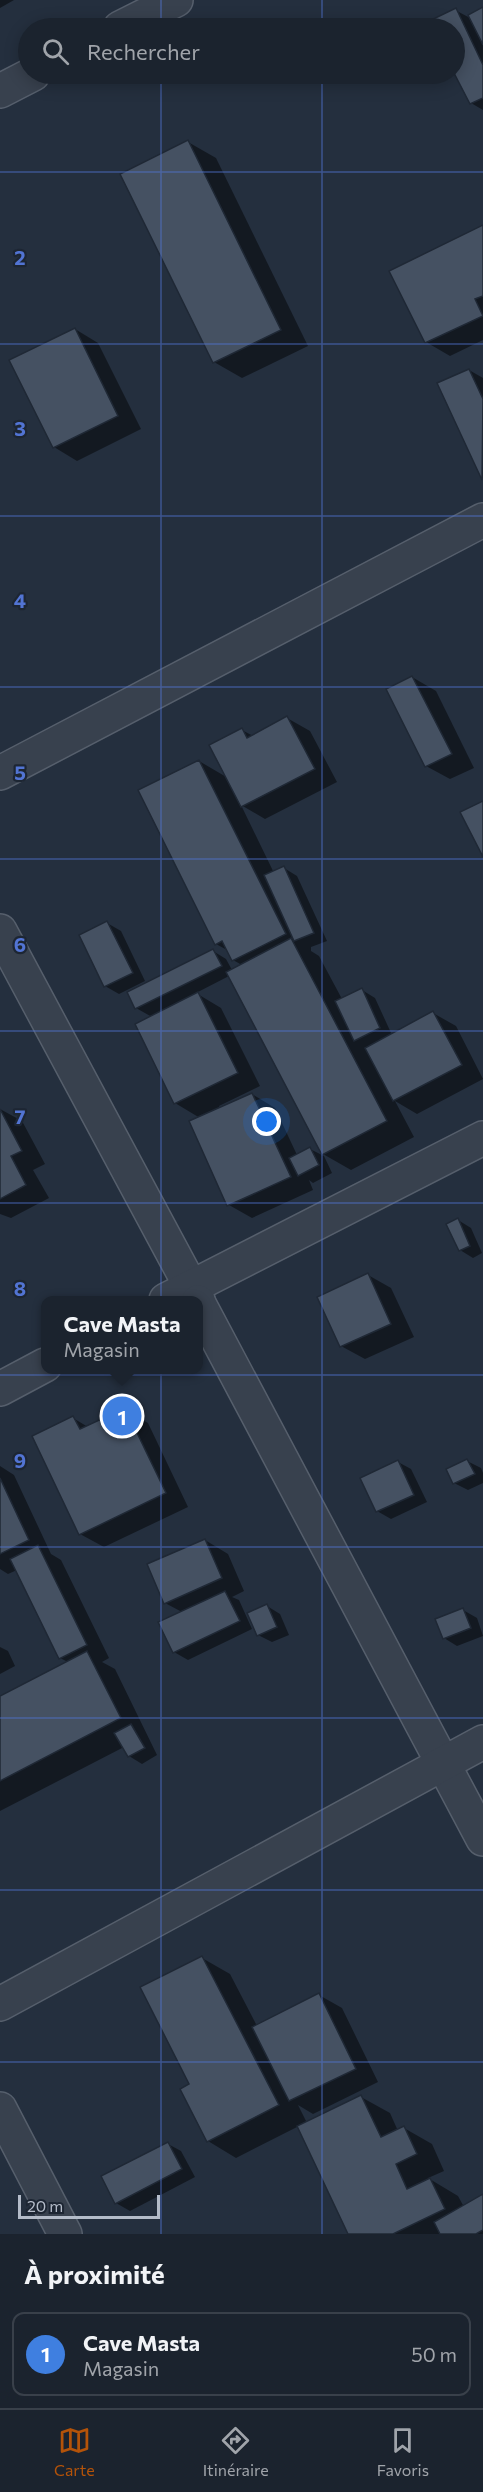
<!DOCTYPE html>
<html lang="fr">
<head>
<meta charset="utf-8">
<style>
  body { margin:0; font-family:Commissioner,sans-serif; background:#282f3a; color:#f1f3f6 }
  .scale { position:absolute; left:18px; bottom:15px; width:142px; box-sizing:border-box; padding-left:6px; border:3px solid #b4bcc9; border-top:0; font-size:16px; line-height:21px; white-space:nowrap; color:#b4bcc9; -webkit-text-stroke:4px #1d2633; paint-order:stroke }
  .you { position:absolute; left:267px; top:1122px; width:21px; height:21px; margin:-15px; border:4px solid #fff; border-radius:50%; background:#1a73e8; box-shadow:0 0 0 9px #1a73e833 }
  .badge { display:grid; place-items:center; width:39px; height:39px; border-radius:50%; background:#b45309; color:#fff; font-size:20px; font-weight:700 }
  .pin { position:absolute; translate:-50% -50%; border:3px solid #fff; box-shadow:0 2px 6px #0006 }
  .popup { position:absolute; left:41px; top:1296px; width:162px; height:78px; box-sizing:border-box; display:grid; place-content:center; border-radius:12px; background:#1b232e; filter:drop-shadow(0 2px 4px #0005); font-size:20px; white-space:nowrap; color:#a0a4aa }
  .popup b { font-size:22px; color:#f1f3f6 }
  .popup::after { content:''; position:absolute; left:50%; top:100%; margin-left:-12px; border:12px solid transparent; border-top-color:#1b232e }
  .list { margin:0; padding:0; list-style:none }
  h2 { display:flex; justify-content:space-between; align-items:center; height:78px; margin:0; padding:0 24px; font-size:26px }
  h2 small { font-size:20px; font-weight:400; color:#a0a4aa }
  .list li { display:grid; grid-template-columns:39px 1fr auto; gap:18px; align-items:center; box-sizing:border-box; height:84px; margin:0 12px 12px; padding:0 12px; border:2px solid #39404a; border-radius:12px }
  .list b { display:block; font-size:22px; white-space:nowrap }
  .list p { margin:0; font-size:20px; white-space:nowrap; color:#a0a4aa }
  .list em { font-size:20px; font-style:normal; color:#a0a4aa }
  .icon { flex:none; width:33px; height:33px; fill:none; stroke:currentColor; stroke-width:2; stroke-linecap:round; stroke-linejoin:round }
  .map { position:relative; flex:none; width:483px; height:2234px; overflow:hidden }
  .search { position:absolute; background:#1b232e; box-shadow:0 3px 15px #0003; left:18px; right:18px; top:18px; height:66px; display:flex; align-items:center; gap:15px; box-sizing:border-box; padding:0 21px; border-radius:33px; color:#a0a4aa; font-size:22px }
  .sheet { height:174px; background:#1b232e }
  nav { display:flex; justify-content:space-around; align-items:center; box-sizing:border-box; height:84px; border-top:2px solid #39404a; background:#1b232e; font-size:16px; color:#a0a4aa }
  nav a { display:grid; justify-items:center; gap:3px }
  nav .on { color:#b45309 }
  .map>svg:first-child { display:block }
  .shadow { fill:#0007 }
  .building { fill:#455162; stroke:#1f2835; stroke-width:1.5 }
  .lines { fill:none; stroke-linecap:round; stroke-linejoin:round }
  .minor-casing { stroke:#565f6c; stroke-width:36 }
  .minor { stroke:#38414e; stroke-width:33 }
  .grid { fill:none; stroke:#5274d3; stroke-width:1.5; stroke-opacity:0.55 }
  .grid-label { font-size:20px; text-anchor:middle; font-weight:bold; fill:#5274d3; stroke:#1d2633; stroke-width:4.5; stroke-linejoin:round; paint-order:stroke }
</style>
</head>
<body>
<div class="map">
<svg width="483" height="2234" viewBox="0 0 483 2234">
  <rect width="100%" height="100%" fill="#242f3e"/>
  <g class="shadow">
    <polygon points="0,0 14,0 0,8"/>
    <polygon points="483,8 483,110 471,103 454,28 434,28 431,22 455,10 472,19"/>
    <polygon points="188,142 216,158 308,346 242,378 214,362"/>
    <polygon points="483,227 483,340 450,356 426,342"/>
    <polygon points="75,329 98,343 141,429 77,461 54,447"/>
    <polygon points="469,370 483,378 483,479 439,384"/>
    <polygon points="412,677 436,691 474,768 450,779 426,766"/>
    <polygon points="287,718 310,731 337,782 265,819 241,805 274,873 284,868 297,876 327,941 311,947 311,951 319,956 342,999 362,990 375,998 392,1035 433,1013 456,1026 483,1079 417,1114 395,1101 414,1137 351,1170 323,1154 229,976 196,993 221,1008 260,1086 219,1106 220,1109 252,1094 275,1108 297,1155 310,1149 324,1156 332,1173 313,1183 309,1180 313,1190 252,1218 229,1205 200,1118 175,1103 152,1017 136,1008 213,951 226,959 232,970 242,965 233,960 227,950 216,944 199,761 228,778 242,730 253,736"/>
    <polygon points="107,923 121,931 145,981 119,994 105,986"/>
    <polygon points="0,1109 22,1121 45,1164 33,1170 49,1198 11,1218 0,1214"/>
    <polygon points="458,1220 471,1228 482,1253 473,1258 460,1250"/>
    <polygon points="368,1275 391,1288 414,1337 365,1359 341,1346"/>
    <polygon points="125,1410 148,1423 188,1507 104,1547 80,1534 73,1418 88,1427"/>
    <polygon points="467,1461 481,1468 483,1473 483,1483 468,1490 454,1483"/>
    <polygon points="398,1462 411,1469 427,1502 391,1519 377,1511"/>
    <polygon points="0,1466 14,1475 51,1554 61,1560 109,1658 102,1662 115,1669 157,1755 142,1764 129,1756 124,1747 0,1811 0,1698 68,1662 60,1658 17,1570 8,1574 0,1569"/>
    <polygon points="205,1540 228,1554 244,1591 232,1597 239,1600 252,1629 188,1660 174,1652 182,1612 165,1603"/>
    <polygon points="267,1606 280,1614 289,1635 272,1642 258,1635"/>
    <polygon points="463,1610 477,1618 483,1636 457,1646 444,1638"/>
    <polygon points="0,1647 8,1651 15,1666 0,1674"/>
    <polygon points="202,1958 230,1974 257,2026 319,1995 342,2008 378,2082 313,2114 298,2105 307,2123 361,2097 390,2113 398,2131 404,2128 432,2144 444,2171 428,2178 458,2196 464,2207 483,2196 483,2234 350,2234 299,2126 236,2158 208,2141 191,2085"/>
    <polygon points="168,2144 181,2151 195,2177 130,2211 116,2203"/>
  </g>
  <g class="building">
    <polygon points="483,7 483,45 468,15"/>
    <polygon points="456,8 483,65 483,98 470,104 454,73 454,28 433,28 429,21"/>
    <polygon points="188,140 281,330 213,363 120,174"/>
    <polygon points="483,225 483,296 475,299 483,316 425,343 389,271"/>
    <polygon points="75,328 118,416 53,448 9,360"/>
    <polygon points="469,369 483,399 482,480 437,383"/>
    <polygon points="412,676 452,754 425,767 386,689"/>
    <polygon points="287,716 315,769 241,807 209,745 242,728 247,738"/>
    <polygon points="199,760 286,934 232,961 222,941 215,945 138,790"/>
    <polygon points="483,801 483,857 460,812"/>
    <polygon points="284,866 314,933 294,941 264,875"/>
    <polygon points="107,921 133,973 104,987 79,935"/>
    <polygon points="291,938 387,1121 322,1155 226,972"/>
    <polygon points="213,949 222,966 135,1009 127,992"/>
    <polygon points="362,988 380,1028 354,1041 335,1001"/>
    <polygon points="198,992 238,1073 174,1104 135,1024"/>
    <polygon points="433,1011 462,1065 393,1101 365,1048"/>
    <polygon points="252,1093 291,1177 227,1206 189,1121"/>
    <polygon points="0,1109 22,1151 11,1156 26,1185 0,1199"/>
    <polygon points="310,1147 319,1165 298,1176 289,1158"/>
    <polygon points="458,1218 470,1246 459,1251 446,1224"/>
    <polygon points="368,1273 391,1324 340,1347 317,1297"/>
    <polygon points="125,1408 166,1493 79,1535 32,1436 73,1416 80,1429"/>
    <polygon points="467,1459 475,1474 453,1484 446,1469"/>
    <polygon points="398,1460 414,1495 376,1512 360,1478"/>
    <polygon points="0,1478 29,1540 0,1554"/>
    <polygon points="205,1539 222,1578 164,1604 147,1564"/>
    <polygon points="38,1545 87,1645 59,1659 10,1559"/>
    <polygon points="225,1591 240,1621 173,1653 158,1622"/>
    <polygon points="267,1604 277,1627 257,1636 247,1613"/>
    <polygon points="463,1608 471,1628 443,1639 435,1619"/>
    <polygon points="87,1651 121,1718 0,1781 0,1696"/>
    <polygon points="131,1724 145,1748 128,1757 114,1733"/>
    <polygon points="202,1956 279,2105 207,2142 180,2089 189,2084 140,1987"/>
    <polygon points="319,1993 356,2069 289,2101 252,2027"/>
    <polygon points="361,2095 381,2137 404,2126 417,2154 396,2164 407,2189 430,2178 445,2209 393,2234 348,2234 297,2126"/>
    <polygon points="168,2142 182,2169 115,2204 101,2176"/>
    <polygon points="483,2194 483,2230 476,2234 440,2234 434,2222"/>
  </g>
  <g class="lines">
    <g class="minor-casing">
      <g id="minor">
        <polyline points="120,28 176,0"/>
        <polyline points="0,91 33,74"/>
        <polyline points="0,773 483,520"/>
        <polyline points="0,931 198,1300"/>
        <polyline points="166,1300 483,1138"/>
        <polyline points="198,1302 483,1839"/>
        <polyline points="0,1389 45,1365"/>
        <polyline points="0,2004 483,1742"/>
        <polyline points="0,2109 65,2234"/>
      </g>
    </g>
    <use href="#minor" class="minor"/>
  </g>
  <path class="grid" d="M 161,0 L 161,28M 322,0 L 322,28M 161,74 L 161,2234M 322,74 L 322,2234M 0,172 L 483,172M 0,344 L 483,344M 0,516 L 483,516M 0,687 L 483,687M 0,859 L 483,859M 0,1031 L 483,1031M 0,1203 L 483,1203M 0,1375 L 483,1375M 0,1547 L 483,1547M 0,1718 L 483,1718M 0,1890 L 483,1890M 0,2062 L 483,2062"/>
  <g class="grid-label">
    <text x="20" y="265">2</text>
    <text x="20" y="436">3</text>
    <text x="20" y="608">4</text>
    <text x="20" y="780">5</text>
    <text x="20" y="952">6</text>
    <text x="20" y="1124">7</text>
    <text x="20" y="1296">8</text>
    <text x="20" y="1468">9</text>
  </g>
</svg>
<div class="scale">20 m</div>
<div class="you"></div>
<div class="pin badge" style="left:122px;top:1416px;background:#3f7fe0">1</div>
<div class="popup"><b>Cave Masta</b>Magasin</div>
<div class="search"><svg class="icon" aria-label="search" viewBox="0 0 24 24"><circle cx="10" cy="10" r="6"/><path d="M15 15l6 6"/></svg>Rechercher</div>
</div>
<section class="sheet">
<h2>À proximité<small></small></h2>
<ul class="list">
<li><span class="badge" style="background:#3f7fe0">1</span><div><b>Cave Masta</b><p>Magasin</p></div><em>50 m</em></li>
</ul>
</section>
<nav>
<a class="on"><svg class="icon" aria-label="map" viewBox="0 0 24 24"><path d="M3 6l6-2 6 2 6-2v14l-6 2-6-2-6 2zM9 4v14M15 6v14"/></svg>Carte</a>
<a><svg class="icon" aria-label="directions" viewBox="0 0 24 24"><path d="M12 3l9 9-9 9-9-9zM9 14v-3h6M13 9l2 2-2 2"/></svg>Itinéraire</a>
<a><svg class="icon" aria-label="saved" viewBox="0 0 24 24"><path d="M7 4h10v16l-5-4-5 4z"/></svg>Favoris</a>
</nav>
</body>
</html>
